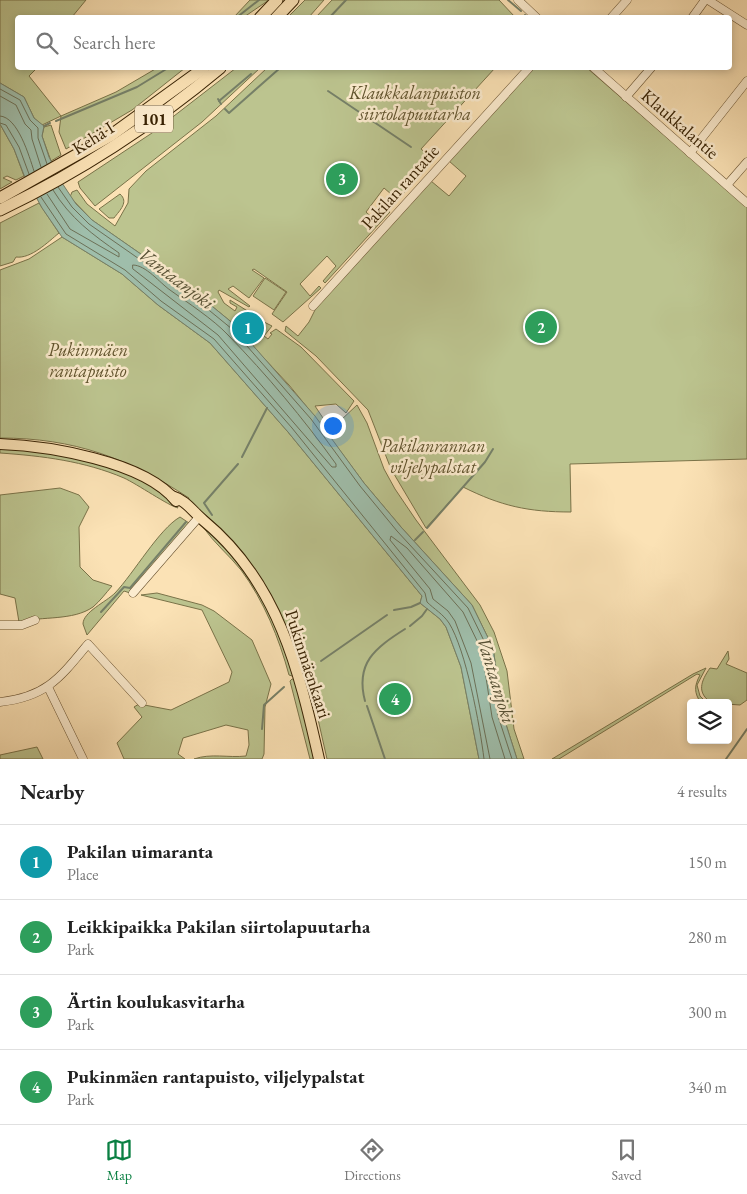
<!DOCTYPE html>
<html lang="en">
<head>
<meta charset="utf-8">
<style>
  body { margin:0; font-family:"EB Garamond",serif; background:#f2f2f2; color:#222 }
  .controls { position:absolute; right:15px; bottom:15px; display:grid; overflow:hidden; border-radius:5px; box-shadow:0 2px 8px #0003 }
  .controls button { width:45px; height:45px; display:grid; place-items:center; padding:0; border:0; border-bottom:1px solid #e0e0e0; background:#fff; color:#222; font:25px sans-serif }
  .you { position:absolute; left:332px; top:425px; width:18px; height:18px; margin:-12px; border:4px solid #fff; border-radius:50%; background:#1a73e8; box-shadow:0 0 0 8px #1a73e833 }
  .badge { display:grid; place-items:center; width:32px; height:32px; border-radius:50%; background:#0b8043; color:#fff; font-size:16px; font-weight:700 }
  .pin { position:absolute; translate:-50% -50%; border:2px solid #fff; box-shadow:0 1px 5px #0006 }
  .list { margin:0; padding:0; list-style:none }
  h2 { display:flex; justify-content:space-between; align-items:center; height:65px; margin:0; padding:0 20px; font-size:21px }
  h2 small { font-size:16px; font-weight:400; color:#767676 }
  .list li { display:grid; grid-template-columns:32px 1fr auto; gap:15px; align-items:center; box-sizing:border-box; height:75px; padding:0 20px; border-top:1px solid #e0e0e0 }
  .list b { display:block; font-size:19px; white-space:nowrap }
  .list p { margin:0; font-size:16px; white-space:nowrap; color:#767676 }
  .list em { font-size:16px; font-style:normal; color:#767676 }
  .icon { flex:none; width:28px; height:28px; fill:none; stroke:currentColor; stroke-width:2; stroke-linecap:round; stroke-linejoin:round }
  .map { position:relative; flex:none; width:747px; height:759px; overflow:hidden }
  .search { position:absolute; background:#fff; box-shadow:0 2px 8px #0003; left:15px; right:15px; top:15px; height:55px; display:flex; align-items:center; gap:12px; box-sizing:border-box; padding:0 18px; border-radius:5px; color:#767676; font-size:19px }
  .sheet { height:365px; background:#fff }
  nav { display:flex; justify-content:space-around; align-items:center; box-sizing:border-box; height:70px; border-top:1px solid #e0e0e0; background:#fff; font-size:14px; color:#767676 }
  nav a { display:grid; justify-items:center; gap:2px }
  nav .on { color:#0b8043 }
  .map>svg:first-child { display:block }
  .green { fill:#bcc48f; stroke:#7a7349 }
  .water { fill:#9fbeab; stroke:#768068 }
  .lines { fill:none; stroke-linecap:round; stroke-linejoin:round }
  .shore { stroke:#6c7057; stroke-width:1 }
  .stream { stroke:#768068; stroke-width:2 }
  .minor-casing { stroke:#695230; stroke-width:9 }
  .major-casing { stroke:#382203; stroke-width:12 }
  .highway-casing { stroke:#382203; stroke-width:13 }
  .minor { stroke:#fceccf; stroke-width:8 }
  .major { stroke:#fbe2b5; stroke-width:10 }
  .highway { stroke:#fbe2b5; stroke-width:11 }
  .labels { text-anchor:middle; stroke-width:5; stroke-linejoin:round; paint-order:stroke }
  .shield { fill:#fceccf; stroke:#735f40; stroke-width:1 }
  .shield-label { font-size:16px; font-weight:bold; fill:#382203 }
  .park-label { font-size:18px; font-style:italic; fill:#60532d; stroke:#fceccf }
  .street-label { font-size:18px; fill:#382203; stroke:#fceccf }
  .water-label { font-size:19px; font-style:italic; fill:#575135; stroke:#fceccf }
</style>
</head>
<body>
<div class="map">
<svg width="747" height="759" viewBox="0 0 747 759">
  <rect width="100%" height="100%" fill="#fbe2b5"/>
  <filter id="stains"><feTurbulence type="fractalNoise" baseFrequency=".004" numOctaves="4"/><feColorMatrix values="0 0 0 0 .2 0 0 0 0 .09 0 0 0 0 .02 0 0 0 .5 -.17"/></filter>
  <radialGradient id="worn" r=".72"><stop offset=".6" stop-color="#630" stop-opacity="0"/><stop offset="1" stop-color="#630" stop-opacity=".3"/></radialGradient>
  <g class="green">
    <polygon points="0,0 86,0 72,17 18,18 18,68 37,68 29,76 61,116 116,92 157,68 185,68 132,110 66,149 59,132 61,116 42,125 34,118 24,97 0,83"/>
    <polygon points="250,0 269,0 244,17 234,17"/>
    <polygon points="305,0 324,0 309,17 288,17"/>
    <polygon points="332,0 499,0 515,17 316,17"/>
    <polygon points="236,68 260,68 202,122 95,206 80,188 78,182 152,133"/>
    <polygon points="267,68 495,68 421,149 427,154 420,162 426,167 398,200 384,188 366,212 377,222 388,210 390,212 325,283 323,281 336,266 327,256 300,284 310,296 319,286 321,288 283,322 272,314 287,292 254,269 252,270 264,278 249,298 233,286 228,289 250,306 249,307 219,290 218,292 224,303 235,311 237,307 230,303 230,300 257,317 257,319 246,313 235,325 191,289 92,220 70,197 72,192 77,190 87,204 115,226 128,203 129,189 146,171 216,116"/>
    <path d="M 534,68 L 587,68 L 747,207 L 747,459 L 570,464 L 571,512 C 528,512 501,506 463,487 L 426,528 L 391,469 L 368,410 L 316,356 L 285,331 L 286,326 L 298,336 L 309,322 L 316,308 L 431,181 L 449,196 L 466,176 L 449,161 Z"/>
    <polygon points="0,124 14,149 24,176 16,180 7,176 3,178 12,182 0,189"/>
    <polygon points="51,125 61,155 51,161 42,136 44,127"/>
    <path d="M 120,194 C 129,202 120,210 114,218 L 109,218 L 99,209 Z"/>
    <path d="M 39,203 L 59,233 C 48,242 31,259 16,257 L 13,262 L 0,266 L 0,223 Z"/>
    <path d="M 62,237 L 122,274 L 158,305 L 210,343 L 288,432 L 422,596 L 420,603 L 440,619 L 446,627 L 461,667 L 479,759 L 327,759 L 306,666 L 300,666 C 279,597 245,546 188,500 L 189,498 C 128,458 74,438 0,438 L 0,270 L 29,259 Z"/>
    <polygon points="265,278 286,292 274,310 253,296"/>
    <polygon points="260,320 272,326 264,336 268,339 272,334 270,333 276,329 301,347 354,401 346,413 336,404 315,406 323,418 320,423 289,385 247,340 259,328 256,324"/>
    <polygon points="357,405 367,423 384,469 395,489 416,520 480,605 494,632 507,671 514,729 524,759 517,759 503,715 493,648 472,605 401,527 364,483 321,425 326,418 341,420"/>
    <path d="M 0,447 C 56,452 118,460 164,495 C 169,499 175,502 178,508 C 169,506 137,484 124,478 C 84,461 43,456 0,453 Z"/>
    <path d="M 60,488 L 79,495 L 89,507 L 79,527 L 80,567 L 93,580 L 112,586 C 106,593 100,601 93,607 C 73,621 42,616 19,622 L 15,598 L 0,594 L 0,495 Z"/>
    <path d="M 180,517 L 189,523 L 130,593 L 124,591 L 87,635 L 83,624 C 83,612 106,602 115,593 C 134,573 159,529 180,517 Z"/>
    <path d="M 203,527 L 230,549 L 269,607 L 293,674 L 292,676 L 289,675 C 279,638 264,601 241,570 C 229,555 214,543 203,527 Z"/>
    <path d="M 157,593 L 202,605 L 214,611 L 252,640 L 271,684 L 265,707 L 264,754 L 262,759 L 194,759 C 211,753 228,758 246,756 L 249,745 L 248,730 L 226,725 L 183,738 L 178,754 L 185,759 L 124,759 L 117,743 L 142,717 L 134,707 L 139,704 L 171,710 L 229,682 L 232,672 L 202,610 L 141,595 Z"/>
    <path d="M 728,651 L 729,659 L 726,664 L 747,673 L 747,700 L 740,705 L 712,703 C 696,693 701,681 710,668 L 717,669 Z"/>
    <path d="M 706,668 L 697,685 L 700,696 L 707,703 L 701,703 C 694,693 694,686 700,675 L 697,674 L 559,759 L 552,759 L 693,674 Z"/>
    <polygon points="292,679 295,679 315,759 310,759 290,681"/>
    <polygon points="37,747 43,759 0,759 0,755"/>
  </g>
  <polygon class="water" points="0,83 24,97 34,118 44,126 42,136 49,157 62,183 76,204 92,220 191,289 235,325 315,416 364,483 401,527 472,605 493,648 503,715 517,759 479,759 461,667 446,627 440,619 420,603 422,596 288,432 210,343 158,305 122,274 62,237 42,208 24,175 14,149 0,124"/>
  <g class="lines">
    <g class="shore">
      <polyline points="0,89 20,100 30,120 38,128 38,138 47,164"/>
      <polyline points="0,96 16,105 25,124 31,130 32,139 41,167"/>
      <path d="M 0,116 C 18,117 29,156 34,171"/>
      <polyline points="0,123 6,125 19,147 29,174"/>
      <polyline points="58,187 72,207 89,224 188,293 232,329 311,419 360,486 397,531 468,608 488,649 498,716 512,759"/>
      <path d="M 47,194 L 70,229 L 119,257 L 119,253 C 93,235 70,218 53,190"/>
      <path d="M 41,197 L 66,234 L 125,270 L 161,301 L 214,339 L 292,428 L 425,593 L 427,602 C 434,609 443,614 449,623 C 466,650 480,726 484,759"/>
      <path d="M 133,265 C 146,265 160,283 170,290 C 188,303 213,319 228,335 C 267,375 303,418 336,464 L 336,467 L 332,467 L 218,335 L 133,269 Z"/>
      <polyline points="490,759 471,663 455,621 448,611 433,599 430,589 390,540 391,536 407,548 463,612 482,651 492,717 505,759"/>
    </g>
    <g class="stream">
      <polyline points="508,0 521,11"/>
      <polyline points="525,15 528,18"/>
      <polyline points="236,18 259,0"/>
      <polyline points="329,18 346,0"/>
      <polyline points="328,91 411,147"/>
      <polyline points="218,99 221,104"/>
      <polyline points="219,101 251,74"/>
      <polyline points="225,109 229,113 280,68"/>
      <polyline points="56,121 137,87 168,68"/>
      <polyline points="44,126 50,123"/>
      <polyline points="242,457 267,408"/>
      <polyline points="212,515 204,503 238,464"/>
      <polyline points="427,528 485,462 493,449"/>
      <polyline points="415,540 423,532"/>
      <polyline points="394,610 411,607 420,603"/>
      <polyline points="101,612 124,587 130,588 186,522"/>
      <polyline points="410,626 422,616 427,609"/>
      <polyline points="321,661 387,615"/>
      <polyline points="311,673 315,665"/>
      <path d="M 365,701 C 355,663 375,648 405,629"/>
      <polyline points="367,706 385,759"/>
      <polyline points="262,729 264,705 284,687"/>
      <polyline points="726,759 747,729"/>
    </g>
    <g class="minor-casing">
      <g id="minor">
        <polyline points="518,0 537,18"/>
        <polyline points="708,0 747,25"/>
        <polyline points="611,18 627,0"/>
        <polyline points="692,18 705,0"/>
        <polyline points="594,68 747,203"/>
        <polyline points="626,97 651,68"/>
        <polyline points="690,153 747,81"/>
        <polyline points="727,185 747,162"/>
        <polyline points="313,306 529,68"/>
        <polyline points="133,593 199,517"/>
        <polyline points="0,625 22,625 35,620"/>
        <polyline points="48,687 83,759"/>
        <path d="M 0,702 C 46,697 60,678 88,644 L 142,703"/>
      </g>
    </g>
    <g class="major-casing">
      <g id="major">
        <path d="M 0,444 C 48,446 144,461 176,501"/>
        <path d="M 172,496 C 186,500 193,512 204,521 C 278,582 299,670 319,759"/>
      </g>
    </g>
    <g class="highway-casing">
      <g id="highway">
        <polyline points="260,18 277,0"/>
        <polyline points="276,18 293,0"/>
        <polyline points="0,198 110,136 204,68"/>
        <path d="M 0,210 C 79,172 153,124 220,68"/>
      </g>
    </g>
    <use href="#minor" class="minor"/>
    <use href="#major" class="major"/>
    <use href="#highway" class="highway"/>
  </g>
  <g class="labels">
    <rect class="shield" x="135" y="105.5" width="38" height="27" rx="4"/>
    <g class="shield-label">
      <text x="154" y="125">101</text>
    </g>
    <g class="park-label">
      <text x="415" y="99">Klaukkalanpuiston<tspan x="415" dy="21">siirtolapuutarha</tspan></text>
      <text x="88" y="356">Pukinmäen<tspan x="88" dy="21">rantapuisto</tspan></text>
      <text x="433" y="452">Pakilanrannan<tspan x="433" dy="21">viljelypalstat</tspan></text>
    </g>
    <g class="street-label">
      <text transform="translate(680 124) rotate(41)" y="6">Klaukkalantie</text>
      <text transform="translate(93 138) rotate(-32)" y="6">Kehä I</text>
      <text transform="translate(400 187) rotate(-48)" y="6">Pakilan rantatie</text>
      <text transform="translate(308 664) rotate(72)" y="6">Pukinmäenkaari</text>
    </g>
    <g class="water-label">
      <text transform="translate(177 278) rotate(37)" y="7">Vantaanjoki</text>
      <text transform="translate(497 680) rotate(73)" y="7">Vantaanjoki</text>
    </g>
  </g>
  <rect width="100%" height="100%" filter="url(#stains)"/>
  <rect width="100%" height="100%" fill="url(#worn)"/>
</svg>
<div class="controls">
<button><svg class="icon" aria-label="layers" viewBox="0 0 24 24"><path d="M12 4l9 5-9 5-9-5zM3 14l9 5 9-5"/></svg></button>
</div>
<div class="you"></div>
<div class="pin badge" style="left:248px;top:328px;background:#0f9aa8">1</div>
<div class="pin badge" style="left:541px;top:327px;background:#2e9e5b">2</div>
<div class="pin badge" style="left:342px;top:179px;background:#2e9e5b">3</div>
<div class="pin badge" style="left:395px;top:699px;background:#2e9e5b">4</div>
<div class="search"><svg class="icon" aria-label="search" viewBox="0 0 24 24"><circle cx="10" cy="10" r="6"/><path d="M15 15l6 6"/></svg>Search here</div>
</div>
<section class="sheet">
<h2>Nearby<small>4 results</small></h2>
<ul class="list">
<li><span class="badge" style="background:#0f9aa8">1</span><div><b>Pakilan uimaranta</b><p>Place</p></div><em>150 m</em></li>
<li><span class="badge" style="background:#2e9e5b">2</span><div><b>Leikkipaikka Pakilan siirtolapuutarha</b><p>Park</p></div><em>280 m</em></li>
<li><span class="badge" style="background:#2e9e5b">3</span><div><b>Ärtin koulukasvitarha</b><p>Park</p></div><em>300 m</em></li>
<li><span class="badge" style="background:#2e9e5b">4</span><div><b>Pukinmäen rantapuisto, viljelypalstat</b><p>Park</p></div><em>340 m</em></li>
</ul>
</section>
<nav>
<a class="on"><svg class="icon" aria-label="map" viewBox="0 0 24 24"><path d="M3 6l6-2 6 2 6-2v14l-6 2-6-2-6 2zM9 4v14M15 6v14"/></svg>Map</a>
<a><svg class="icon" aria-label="directions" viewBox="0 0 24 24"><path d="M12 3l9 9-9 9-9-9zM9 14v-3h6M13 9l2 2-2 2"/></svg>Directions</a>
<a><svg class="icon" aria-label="saved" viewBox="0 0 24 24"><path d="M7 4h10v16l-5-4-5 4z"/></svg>Saved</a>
</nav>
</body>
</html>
